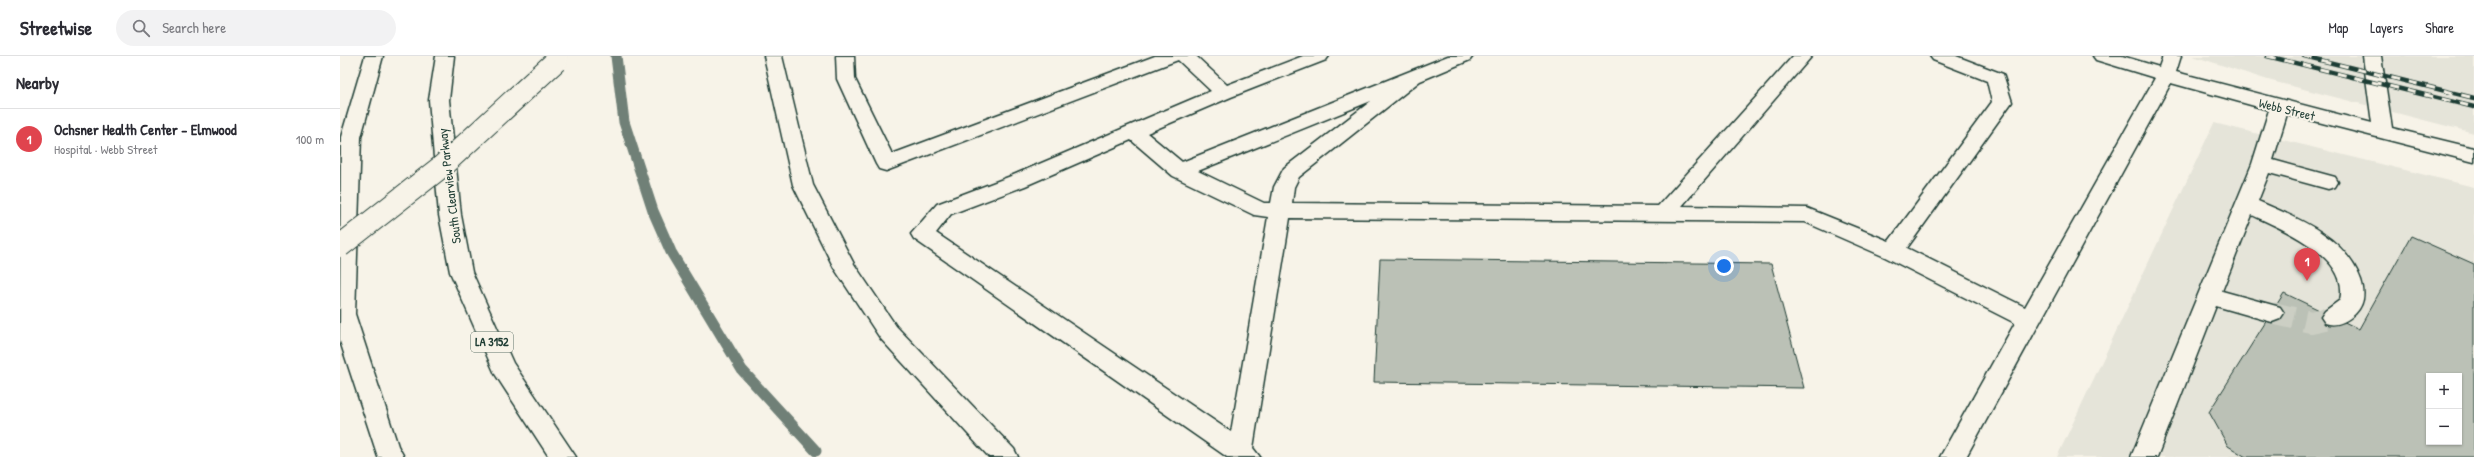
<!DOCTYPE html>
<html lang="en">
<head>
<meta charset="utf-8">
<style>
  body { margin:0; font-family:"Patrick Hand",sans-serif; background:#f2f2f3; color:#2b2b33 }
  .controls { position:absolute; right:12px; bottom:12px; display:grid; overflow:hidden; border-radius:0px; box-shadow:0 1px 3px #0004 }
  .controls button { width:36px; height:36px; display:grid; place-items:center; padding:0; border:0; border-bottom:1px solid #e1e1e2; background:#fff; color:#2b2b33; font:20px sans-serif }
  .you { position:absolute; left:1384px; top:210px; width:14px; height:14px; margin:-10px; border:3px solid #fff; border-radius:50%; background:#1a73e8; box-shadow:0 0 0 6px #1a73e833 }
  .badge { display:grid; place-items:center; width:26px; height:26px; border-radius:50%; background:#1f3d34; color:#fff; font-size:13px; font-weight:700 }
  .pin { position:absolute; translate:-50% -33px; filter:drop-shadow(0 1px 2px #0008) }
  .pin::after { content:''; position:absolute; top:21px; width:14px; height:12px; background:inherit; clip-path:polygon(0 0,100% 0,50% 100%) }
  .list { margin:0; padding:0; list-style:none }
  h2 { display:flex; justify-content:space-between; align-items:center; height:52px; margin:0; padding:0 16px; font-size:17px }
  h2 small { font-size:13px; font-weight:400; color:#7c7c81 }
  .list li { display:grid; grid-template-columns:26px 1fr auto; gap:12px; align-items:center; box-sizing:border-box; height:60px; padding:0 16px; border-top:1px solid #e1e1e2 }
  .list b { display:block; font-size:15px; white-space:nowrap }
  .list p { margin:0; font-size:13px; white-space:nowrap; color:#7c7c81 }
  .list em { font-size:13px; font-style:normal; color:#7c7c81 }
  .icon { flex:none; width:22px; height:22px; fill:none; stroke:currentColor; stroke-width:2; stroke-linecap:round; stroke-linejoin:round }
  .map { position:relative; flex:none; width:2134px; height:401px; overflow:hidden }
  header { display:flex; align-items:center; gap:24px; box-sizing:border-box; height:56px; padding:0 20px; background:#fff; border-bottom:1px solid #e1e1e2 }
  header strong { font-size:19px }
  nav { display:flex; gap:22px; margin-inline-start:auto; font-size:14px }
  .search { width:280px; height:36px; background:#f2f2f3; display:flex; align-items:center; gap:10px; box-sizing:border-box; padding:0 14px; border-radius:22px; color:#7c7c81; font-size:15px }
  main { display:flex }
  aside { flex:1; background:#fff }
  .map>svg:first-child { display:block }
  .built { fill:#e5e4d9; fill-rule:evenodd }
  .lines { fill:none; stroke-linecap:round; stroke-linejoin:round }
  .stream { stroke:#6f8077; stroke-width:11 }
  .building { fill:#bbc1b6; stroke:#1f3d34; fill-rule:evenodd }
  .minor-tunnel { stroke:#cccfc4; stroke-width:22; stroke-dasharray:22 11; stroke-linecap:butt }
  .minor-casing { stroke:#1f3d34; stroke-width:3 }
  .highway-casing { stroke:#1f3d34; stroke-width:3 }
  .minor { fill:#f7f3e8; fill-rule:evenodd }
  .highway { fill:#f7f3e8; fill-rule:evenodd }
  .rail-casing { stroke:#1f3d34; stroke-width:4.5 }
  .rail { stroke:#f7f3e8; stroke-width:3; stroke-dasharray:9; stroke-linecap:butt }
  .highway-bridge-casing { stroke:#1f3d34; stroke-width:24; stroke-linecap:butt }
  .highway-bridge { stroke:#f7f3e8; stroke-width:22 }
  .labels { text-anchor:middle; stroke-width:4; stroke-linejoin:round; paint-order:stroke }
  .shield { fill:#f7f3e8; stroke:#60746a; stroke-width:1 }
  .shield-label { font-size:12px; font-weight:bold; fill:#1f3d34 }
  .street-label { font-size:13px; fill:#1f3d34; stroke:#f7f3e8 }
</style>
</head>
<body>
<header>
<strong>Streetwise</strong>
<div class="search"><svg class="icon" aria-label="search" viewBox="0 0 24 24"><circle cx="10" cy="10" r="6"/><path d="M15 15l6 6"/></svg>Search here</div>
<nav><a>Map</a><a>Layers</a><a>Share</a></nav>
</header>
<main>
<aside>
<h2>Nearby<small></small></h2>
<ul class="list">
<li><span class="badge" style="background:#e0444e">1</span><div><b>Ochsner Health Center - Elmwood</b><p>Hospital · Webb Street</p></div><em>100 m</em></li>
</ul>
</aside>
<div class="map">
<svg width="2134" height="401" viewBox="0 0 2134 401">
  <rect width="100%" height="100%" fill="#f7f3e8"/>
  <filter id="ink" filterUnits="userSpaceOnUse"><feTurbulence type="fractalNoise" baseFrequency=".025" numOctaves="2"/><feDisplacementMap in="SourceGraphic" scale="8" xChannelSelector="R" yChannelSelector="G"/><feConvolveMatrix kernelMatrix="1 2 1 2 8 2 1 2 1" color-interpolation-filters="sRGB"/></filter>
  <g filter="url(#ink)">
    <g class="built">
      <polygon points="1853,0 2134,0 2134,77 1928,24"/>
      <path d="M 1874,67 L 2134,131 L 2134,401 L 1717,401 ZM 2089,320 L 2119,320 L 2119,386 L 2089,386 Z"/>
    </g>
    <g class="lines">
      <polyline class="stream" points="276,0 284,66 313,155 331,196 402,314 476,395"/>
    </g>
    <g class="building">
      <path d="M 2071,180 L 2134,208 L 2134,401 L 1906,401 L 1888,390 L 1869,356 L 1944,237 L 2019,273 ZM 2089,320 L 2119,320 L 2119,386 L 2089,386 Z"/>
      <polygon points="1040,203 1431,208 1464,332 1034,326"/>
    </g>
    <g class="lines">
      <polyline class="minor-tunnel" points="1932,257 1971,266 1993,261"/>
      <g class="minor-casing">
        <path id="minor" d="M 496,0 L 514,0 L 515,23 L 552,98 L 815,0 L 856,0 L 887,29 L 963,0 L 989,0 L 986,4 L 891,41 L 807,77 L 842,106 L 1108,0 L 1133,0 L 1130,4 L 1080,25 L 959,121 L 954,131 L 952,147 L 1318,150 L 1453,0 L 1472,0 L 1342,150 L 1467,152 L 1549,185 L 1652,46 L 1647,25 L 1593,4 L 1590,0 L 1616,0 L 1663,18 L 1672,46 L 1567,192 L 1685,251 L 1815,22 L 1756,4 L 1753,0 L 1782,0 L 1819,11 L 1823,0 L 1841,0 L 1836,16 L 2032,67 L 2023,0 L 2041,0 L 2052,72 L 2134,92 L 2134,106 L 1947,58 L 1933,104 L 1995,121 L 1998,126 L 1995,131 L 1988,133 L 1929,117 L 1918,145 C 1957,162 2005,180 2021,224 C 2025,236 2025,248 2015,258 C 2006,266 1996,271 1985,267 L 1981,261 L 1985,255 L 2000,244 C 2011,201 1942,173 1912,159 L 1882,235 L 1940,251 L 1944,257 L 1940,263 L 1932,266 L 1876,250 L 1817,401 L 1791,401 L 1912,108 L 1929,54 L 1831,27 L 1626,401 L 1600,401 L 1675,267 L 1545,201 L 1465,166 L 950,162 L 913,392 L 920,401 L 887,401 L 574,183 L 571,178 L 597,148 L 671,120 L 871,35 L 838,4 L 546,115 L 539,113 L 536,108 L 497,23 ZM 1031,45 L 944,112 L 934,131 L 931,147 L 924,147 L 858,115 ZM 791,84 L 833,120 L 914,159 L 928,161 L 891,376 L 596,177 L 611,158 L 685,130 Z"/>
      </g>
      <g class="highway-casing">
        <g id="highway">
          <polygon points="25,0 43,0 21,81 15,258 58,390 64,401 38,401 0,285 1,81"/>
          <polygon points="96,0 114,0 109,44 121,159 132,216 173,307 236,401 209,401 155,318 110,216 99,159 89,44"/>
          <polygon points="424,0 442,0 473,129 514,208 556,270 674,393 678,401 649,401 540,282 494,212 453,129"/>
        </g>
      </g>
      <use href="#minor" class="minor"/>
      <use href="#highway" class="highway"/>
      <g class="rail-casing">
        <g id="rail">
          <polyline points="1927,0 2134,51"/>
          <polyline points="1964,0 2134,42"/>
        </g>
      </g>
      <use href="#rail" class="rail"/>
      <g class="highway-bridge-casing">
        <polyline id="highway-bridge" points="0,190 101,111 216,5"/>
      </g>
      <use href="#highway-bridge" class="highway-bridge"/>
    </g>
  </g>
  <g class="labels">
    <rect class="shield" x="131" y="276" width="42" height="20" rx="3"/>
    <g class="shield-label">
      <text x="152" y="290">LA 3152</text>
    </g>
    <g class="street-label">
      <text transform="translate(1947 53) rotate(14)" y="5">Webb Street</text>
      <text transform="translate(109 130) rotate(-97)" y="5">South Clearview Parkway</text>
    </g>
  </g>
</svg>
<div class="controls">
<button>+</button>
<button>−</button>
</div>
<div class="you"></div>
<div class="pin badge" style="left:1967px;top:225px;background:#e0444e">1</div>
</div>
</main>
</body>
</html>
